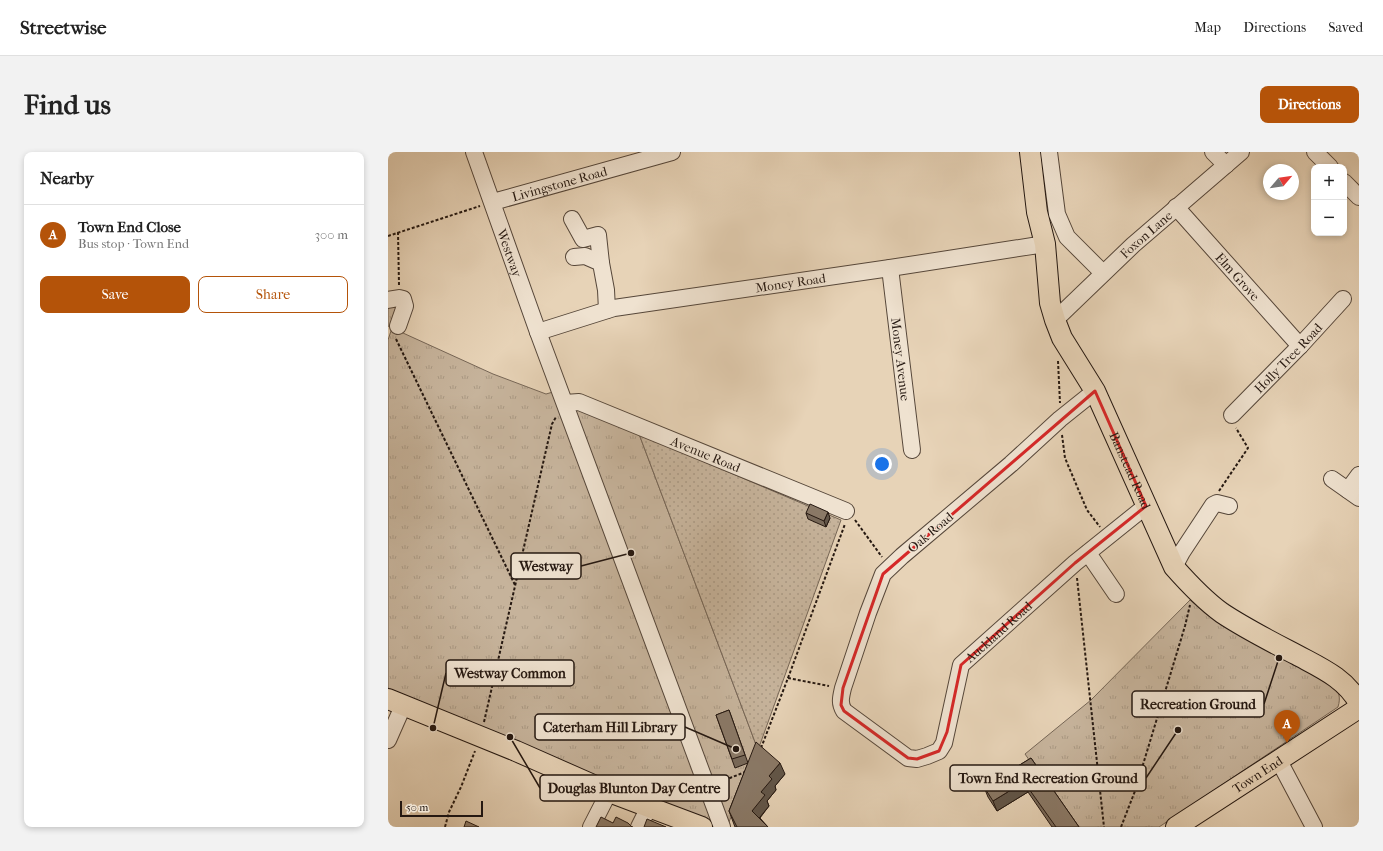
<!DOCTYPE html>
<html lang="en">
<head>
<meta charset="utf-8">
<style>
  body { margin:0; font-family:"IM FELL French Canon",serif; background:#f2f2f2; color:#222 }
  .controls { position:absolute; right:12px; top:12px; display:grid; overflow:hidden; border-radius:8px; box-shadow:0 2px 6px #0003 }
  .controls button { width:36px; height:36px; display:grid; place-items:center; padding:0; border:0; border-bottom:1px solid #e0e0e0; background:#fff; color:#222; font:20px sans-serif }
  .compass { position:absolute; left:875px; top:12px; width:36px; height:36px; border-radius:50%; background:#fff; box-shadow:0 2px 6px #0003; rotate:61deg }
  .scale { position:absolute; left:12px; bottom:10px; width:83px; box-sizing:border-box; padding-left:4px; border:2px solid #251811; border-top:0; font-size:11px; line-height:14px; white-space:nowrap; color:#251811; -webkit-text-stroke:3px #efe2d0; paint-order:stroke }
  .you { position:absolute; left:494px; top:312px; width:14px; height:14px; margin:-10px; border:3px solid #fff; border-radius:50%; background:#1a73e8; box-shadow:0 0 0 6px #1a73e833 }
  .badge { display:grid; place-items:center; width:26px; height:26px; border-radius:50%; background:#b45309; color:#fff; font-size:13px; font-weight:700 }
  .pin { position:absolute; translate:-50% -33px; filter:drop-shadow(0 1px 2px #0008) }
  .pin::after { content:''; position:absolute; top:21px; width:14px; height:12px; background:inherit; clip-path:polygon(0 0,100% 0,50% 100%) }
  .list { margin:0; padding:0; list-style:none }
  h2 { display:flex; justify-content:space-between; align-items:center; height:52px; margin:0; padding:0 16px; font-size:17px }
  h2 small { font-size:13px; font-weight:400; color:#767676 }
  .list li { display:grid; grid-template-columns:26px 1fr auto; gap:12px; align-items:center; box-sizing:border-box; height:60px; padding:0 16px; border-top:1px solid #e0e0e0 }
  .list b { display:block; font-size:15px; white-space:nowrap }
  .list p { margin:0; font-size:13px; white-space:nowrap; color:#767676 }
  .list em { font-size:13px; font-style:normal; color:#767676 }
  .actions { display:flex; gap:8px; padding:12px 16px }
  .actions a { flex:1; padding:9px 0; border:1px solid #b45309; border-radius:8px; text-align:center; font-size:14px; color:#b45309 }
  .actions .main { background:#b45309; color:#fff }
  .map { position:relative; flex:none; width:971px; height:675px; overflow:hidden; border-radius:8px }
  header { display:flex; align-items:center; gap:24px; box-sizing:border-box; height:56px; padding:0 20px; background:#fff; border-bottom:1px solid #e0e0e0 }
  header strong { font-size:19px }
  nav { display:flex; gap:22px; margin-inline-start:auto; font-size:14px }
  .intro { display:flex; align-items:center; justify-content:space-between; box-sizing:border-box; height:96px; padding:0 24px }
  h1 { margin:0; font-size:28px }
  .button { padding:10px 18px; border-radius:8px; background:#b45309; color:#fff; font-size:14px; font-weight:700 }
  main { display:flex; gap:24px; padding:0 24px }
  aside { flex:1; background:#fff; border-radius:8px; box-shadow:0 2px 6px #0003 }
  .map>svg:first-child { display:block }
  .grass { fill:url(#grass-tufts); stroke:#766656 }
  .garden { fill:url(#garden-dots); stroke:#766656 }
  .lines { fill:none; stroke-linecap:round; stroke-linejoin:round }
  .minor-casing { stroke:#56473a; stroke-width:18 }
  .major-casing { stroke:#251811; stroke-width:22 }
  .path { stroke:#251811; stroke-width:2; stroke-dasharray:3 2; stroke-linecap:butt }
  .minor { stroke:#efe2d0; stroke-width:16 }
  .major { stroke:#e7d3b7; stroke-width:20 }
  .wall { fill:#776859; stroke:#251811 }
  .shaded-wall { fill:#615548; stroke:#251811 }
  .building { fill:#8a7967; stroke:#251811 }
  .marked { fill:none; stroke:#d62828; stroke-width:3; stroke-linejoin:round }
  .labels { text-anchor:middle; stroke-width:3; stroke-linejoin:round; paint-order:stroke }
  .street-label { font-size:13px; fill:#251811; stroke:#efe2d0 }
  .leader { fill:none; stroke:#251811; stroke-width:1.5 }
  .callout-dot { fill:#251811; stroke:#efe2d0; stroke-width:1.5 }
  .callout { fill:#efe2d0; stroke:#251811; stroke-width:1.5 }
  .callout-label { font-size:14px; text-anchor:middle; font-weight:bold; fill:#251811 }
</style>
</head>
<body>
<header>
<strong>Streetwise</strong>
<nav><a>Map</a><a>Directions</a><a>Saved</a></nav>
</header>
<div class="intro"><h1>Find us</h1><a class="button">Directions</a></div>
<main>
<aside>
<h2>Nearby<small></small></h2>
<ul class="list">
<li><span class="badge">A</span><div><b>Town End Close</b><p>Bus stop · Town End</p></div><em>300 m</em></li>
</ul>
<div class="actions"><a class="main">Save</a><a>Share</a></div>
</aside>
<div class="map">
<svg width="971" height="675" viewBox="0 0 971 675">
  <defs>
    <pattern id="grass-tufts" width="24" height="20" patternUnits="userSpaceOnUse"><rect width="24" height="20" fill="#c6b39b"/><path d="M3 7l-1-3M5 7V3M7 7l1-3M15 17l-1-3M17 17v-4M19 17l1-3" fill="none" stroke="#aa9984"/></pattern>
    <pattern id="garden-dots" width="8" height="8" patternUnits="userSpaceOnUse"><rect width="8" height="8" fill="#c6b39b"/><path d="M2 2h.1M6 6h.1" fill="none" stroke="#aa9984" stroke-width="1.8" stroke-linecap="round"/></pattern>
  </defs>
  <rect width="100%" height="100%" fill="#e7d3b7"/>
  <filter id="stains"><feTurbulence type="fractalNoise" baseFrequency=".005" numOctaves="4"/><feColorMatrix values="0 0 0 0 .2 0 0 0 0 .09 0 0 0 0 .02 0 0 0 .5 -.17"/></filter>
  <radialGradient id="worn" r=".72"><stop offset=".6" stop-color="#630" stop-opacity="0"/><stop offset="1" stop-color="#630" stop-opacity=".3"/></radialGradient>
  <g class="grass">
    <polygon points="0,152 10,152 4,176 105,222 158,242 165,240 190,254 251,282 370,598 341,670 327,674 0,536 0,188 4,176 0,174"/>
    <path d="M 802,448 L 818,462 L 852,484 L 944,531 C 951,539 953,545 950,555 L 771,675 L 688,675 L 637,602 L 703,548 Z"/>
  </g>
  <polygon class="garden" points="251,282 453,368 370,598"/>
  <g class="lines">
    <g class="minor-casing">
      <g id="minor">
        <path id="s1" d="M 86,0 L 150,180 L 334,675"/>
        <polyline points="661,0 669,62 679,85 715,121"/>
        <polyline points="825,0 838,13"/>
        <polyline points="927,0 942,15"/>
        <polyline points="956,30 971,45"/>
        <path id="s2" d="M 105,50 L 284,0"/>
        <path id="s3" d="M 788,55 L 912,194"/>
        <polyline points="184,67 195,87 210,83 213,111"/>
        <polyline points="186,105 197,104 213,111 218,138 219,158"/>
        <path id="s4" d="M 502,116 L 524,298"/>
        <polyline points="0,148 11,146 15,147 17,154 10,174"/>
        <path id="s5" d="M 667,168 L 745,93 L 853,0"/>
        <path id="s6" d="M 150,180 L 226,156 L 502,116 L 657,92"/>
        <path id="s7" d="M 707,239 L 672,267 L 623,312 L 514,404 L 495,422 L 480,461 L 455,536 C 453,545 451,551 456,559 L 520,606 L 529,607 L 539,604 L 551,599 L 556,591 L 573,513 L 687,411 L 758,354"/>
        <path id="s8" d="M 177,251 L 191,250 L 458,359"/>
        <path id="s9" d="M 844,263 L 912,194 L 955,147"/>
        <polyline points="944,327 971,346"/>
        <polyline points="960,338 971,323"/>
        <polyline points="700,401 728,442"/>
        <polyline points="786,415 794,400 825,353 829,351 841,354"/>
        <polyline points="0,588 15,554"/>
        <polyline points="890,607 926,675"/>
        <polyline points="203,675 221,640"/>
        <polyline points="251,675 261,655"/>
      </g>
    </g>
    <g class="major-casing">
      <g id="major">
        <path id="s10" d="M 642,0 L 649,60 L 657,92 L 662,151 L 667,168 L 674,186 L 707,239 L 786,415 C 801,432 816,448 834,461 C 858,477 884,490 909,503 C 933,516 957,526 971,551"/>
        <polyline points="0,547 128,599 221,640 314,675"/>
        <path id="s11" d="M 788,675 L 971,556"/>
      </g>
    </g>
    <g class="path">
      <polyline points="10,80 11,133"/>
      <polyline points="0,84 92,54"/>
      <polyline points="8,187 127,433"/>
      <polyline points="670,209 672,251"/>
      <polyline points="674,283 677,306 699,358 712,375"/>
      <polyline points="831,339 860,296 848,276"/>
      <polyline points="467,368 494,405"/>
      <polyline points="689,426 716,675"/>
      <polyline points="400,526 457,372"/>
      <polyline points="96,570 164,272 168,265"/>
      <polyline points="373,596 400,526 441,534"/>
      <polyline points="332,630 357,620"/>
      <polyline points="57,675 61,660 73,635 87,599"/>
      <polyline points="733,675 747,639 797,474 802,453"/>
    </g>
    <use href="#minor" class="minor"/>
    <use href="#major" class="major"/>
  </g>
  <g class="wall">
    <polygon points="418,361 442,366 438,375 420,367"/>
    <polygon points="341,558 360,611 397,622 387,634 388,638 379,649 381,654 372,666 380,675 347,675 341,659 360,611 347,616 328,563"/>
    <polygon points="643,606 691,675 664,675 640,640 609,659 600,645 596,635"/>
  </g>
  <g class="shaded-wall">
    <polygon points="440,360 442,366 438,375 436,369"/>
    <polygon points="392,611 397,622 387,634 388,638 379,649 381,654 368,670 364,659 381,624"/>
    <polygon points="636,630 640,640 609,659 605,649"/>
  </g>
  <g class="building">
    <polygon points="422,352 440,360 436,369 418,361"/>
    <polygon points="341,558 357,603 344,607 328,563"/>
    <polygon points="368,590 392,611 381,624 384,627 373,640 377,643 364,659 380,675 349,675 341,659"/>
    <polygon points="643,606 691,675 668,675 636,630 605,649 596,635"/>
    <polygon points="213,665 225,671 228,665 240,671 244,675 245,675 208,675"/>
    <polygon points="259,667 278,675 256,675"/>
    <polygon points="78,669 91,675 76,675"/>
  </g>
  <path class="marked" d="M 707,239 L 758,354 L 687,411 L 573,513 L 559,580 L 551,599 L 529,607 L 520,606 L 456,559 L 453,553 L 455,536 L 495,422 Z"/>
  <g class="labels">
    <g class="street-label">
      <text dy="5" stroke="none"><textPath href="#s2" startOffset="69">Livingstone Road</textPath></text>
      <text dy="5" stroke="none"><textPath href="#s5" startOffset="125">Foxon Lane</textPath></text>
      <text dy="5" stroke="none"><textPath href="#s1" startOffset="107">Westway</textPath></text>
      <text dy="5" stroke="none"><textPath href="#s3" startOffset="93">Elm Grove</textPath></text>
      <text dy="5" stroke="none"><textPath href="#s6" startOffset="258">Money Road</textPath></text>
      <text dy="5" stroke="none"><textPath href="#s9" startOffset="80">Holly Tree Road</textPath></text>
      <text dy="5" stroke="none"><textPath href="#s4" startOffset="92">Money Avenue</textPath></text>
      <text dy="5" stroke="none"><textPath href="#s8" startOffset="151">Avenue Road</textPath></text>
      <text dy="5" stroke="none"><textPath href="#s10" startOffset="339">Banstead Road</textPath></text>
      <text transform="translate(542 380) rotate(-40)" y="5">Oak Road</text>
      <text dy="5" stroke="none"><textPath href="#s7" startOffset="676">Auckland Road</textPath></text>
      <text dy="5" stroke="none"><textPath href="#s11" startOffset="97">Town End</textPath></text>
    </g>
  </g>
  <path class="leader" d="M243 401L193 414M45 576L58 521M891 506L876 552M348 597L297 575M790 578L758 626M122 585L152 636"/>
  <g class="callout-dot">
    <circle cx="243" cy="401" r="4"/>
    <circle cx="45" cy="576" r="4"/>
    <circle cx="891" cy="506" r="4"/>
    <circle cx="348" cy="597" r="4"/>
    <circle cx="790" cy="578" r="4"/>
    <circle cx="122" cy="585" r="4"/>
  </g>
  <g class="callout">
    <rect x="123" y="401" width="70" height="26" rx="4"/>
    <rect x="58" y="508" width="128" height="26" rx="4"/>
    <rect x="744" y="539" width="132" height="26" rx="4"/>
    <rect x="147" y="562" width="150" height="26" rx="4"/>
    <rect x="562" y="613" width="196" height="26" rx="4"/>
    <rect x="152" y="623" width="189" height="26" rx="4"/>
  </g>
  <g class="callout-label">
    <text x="158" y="419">Westway</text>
    <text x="122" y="526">Westway Common</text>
    <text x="810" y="557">Recreation Ground</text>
    <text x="222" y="580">Caterham Hill Library</text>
    <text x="660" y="631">Town End Recreation Ground</text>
    <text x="246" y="641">Douglas Blunton Day Centre</text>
  </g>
  <rect width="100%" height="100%" filter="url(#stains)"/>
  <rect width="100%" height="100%" fill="url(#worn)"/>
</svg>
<div class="controls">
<button>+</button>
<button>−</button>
</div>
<svg class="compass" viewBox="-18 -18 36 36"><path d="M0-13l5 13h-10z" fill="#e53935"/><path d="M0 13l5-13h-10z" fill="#767676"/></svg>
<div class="scale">50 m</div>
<div class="you"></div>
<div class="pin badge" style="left:899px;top:591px">A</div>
</div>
</main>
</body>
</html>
